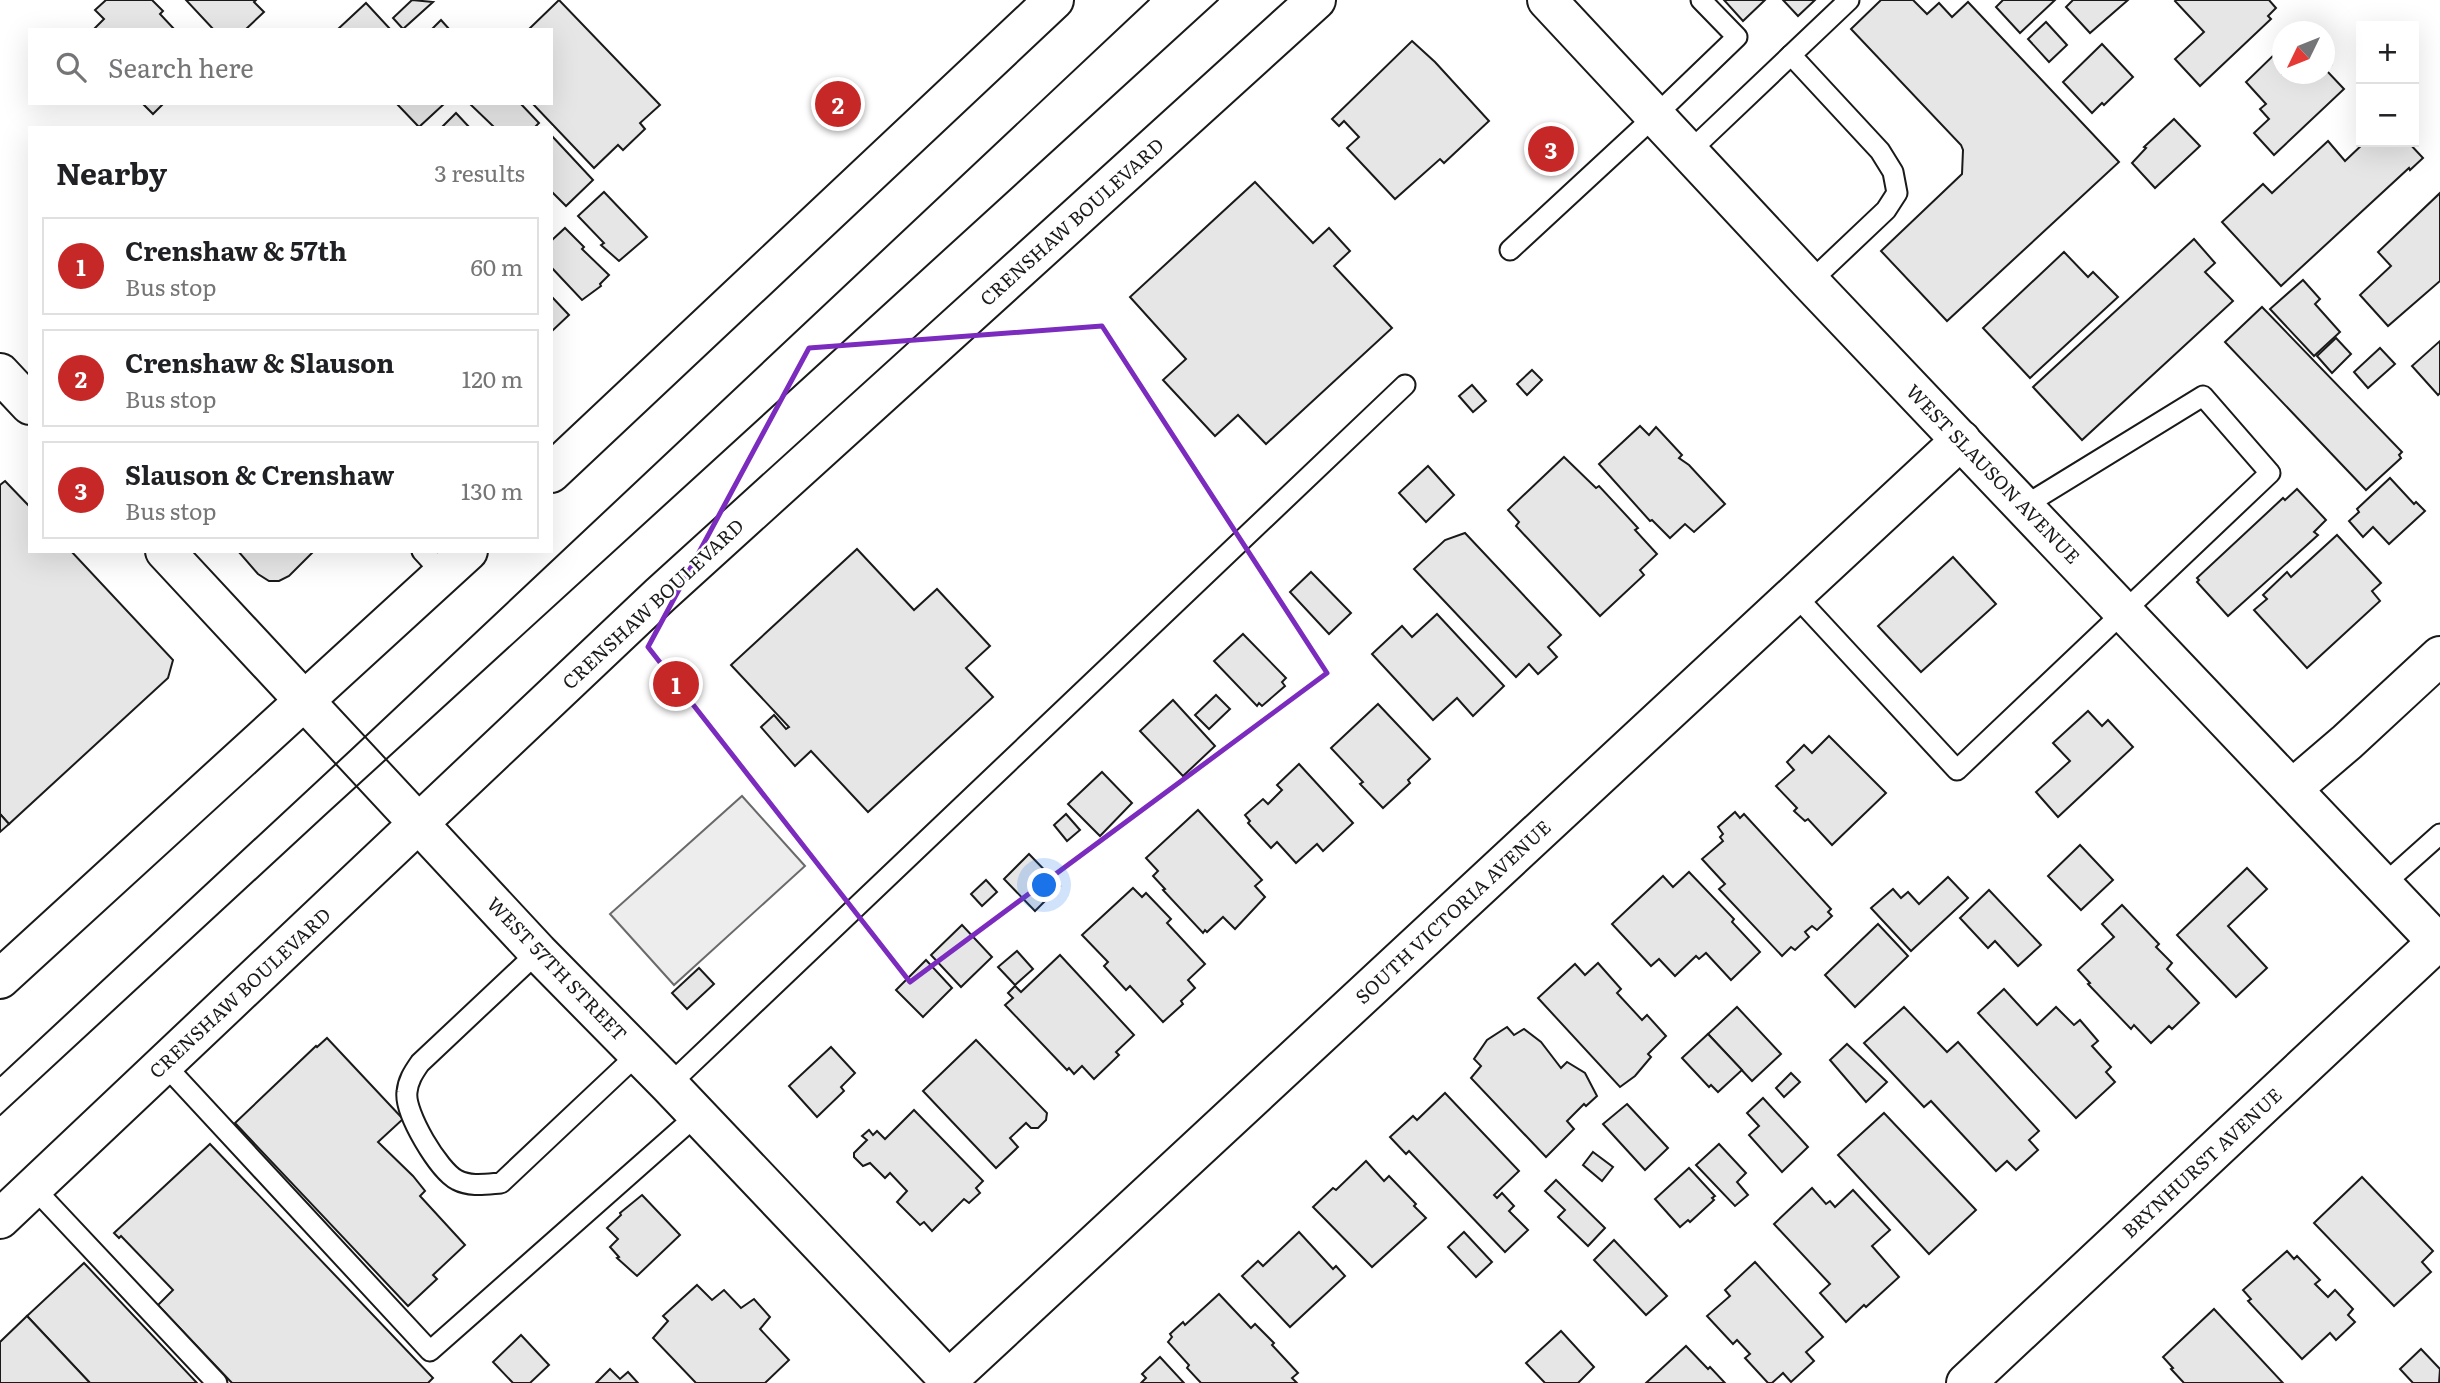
<!DOCTYPE html>
<html lang="en">
<head>
<meta charset="utf-8">
<style>
  body { margin:0; font-family:Literata,serif; background:#f6f6f6; color:#202124 }
  .controls { position:absolute; right:21px; top:21px; display:grid; overflow:hidden; border-radius:0px; box-shadow:0 7px 28px #0002 }
  .controls button { width:63px; height:63px; display:grid; place-items:center; padding:0; border:0; border-bottom:2px solid #e0e0e0; background:#fff; color:#202124; font:35px sans-serif }
  .compass { position:absolute; left:2272px; top:21px; width:63px; height:63px; border-radius:50%; background:#fff; box-shadow:0 7px 28px #0002; rotate:227deg }
  .you { position:absolute; left:1045px; top:886px; width:24px; height:24px; margin:-18px; border:5px solid #fff; border-radius:50%; background:#1a73e8; box-shadow:0 0 0 10px #1a73e833 }
  .badge { display:grid; place-items:center; width:46px; height:46px; border-radius:50%; background:#c62828; color:#fff; font-size:23px; font-weight:700 }
  .pin { position:absolute; translate:-50% -50%; border:4px solid #fff; box-shadow:0 2px 7px #0006 }
  .list { margin:0; padding:0; list-style:none }
  h2 { display:flex; justify-content:space-between; align-items:center; height:91px; margin:0; padding:0 28px; font-size:30px }
  h2 small { font-size:23px; font-weight:400; color:#757577 }
  .list li { display:grid; grid-template-columns:46px 1fr auto; gap:21px; align-items:center; box-sizing:border-box; height:98px; margin:0 14px 14px; padding:0 14px; border:2px solid #e0e0e0; border-radius:0px }
  .list b { display:block; font-size:26px; white-space:nowrap }
  .list p { margin:0; font-size:23px; white-space:nowrap; color:#757577 }
  .list em { font-size:23px; font-style:normal; color:#757577 }
  .icon { flex:none; width:38px; height:38px; fill:none; stroke:currentColor; stroke-width:2; stroke-linecap:round; stroke-linejoin:round }
  .map { position:relative; flex:none; width:2440px; height:1383px; overflow:hidden }
  .search { position:absolute; background:#fff; box-shadow:0 7px 28px #0002; left:28px; top:28px; width:525px; height:77px; display:flex; align-items:center; gap:18px; box-sizing:border-box; padding:0 24px; border-radius:0px; color:#757577; font-size:26px }
  .panel { position:absolute; background:#fff; box-shadow:0 7px 28px #0002; left:28px; top:126px; width:525px; height:427px; border-radius:0px }
  .map>svg:first-child { display:block }
  .built { fill:#ededed; stroke:#6a6a6a; stroke-width:2 }
  .building { fill:#e6e6e6; stroke:#1a1a1a; stroke-width:2 }
  .lines { fill:none; stroke-linecap:round; stroke-linejoin:round }
  .service-casing { stroke:#1a1a1a; stroke-width:23 }
  .minor-casing { stroke:#1a1a1a; stroke-width:42 }
  .primary-casing { stroke:#1a1a1a; stroke-width:42 }
  .service { stroke:#fff; stroke-width:19 }
  .minor { stroke:#fff; stroke-width:38 }
  .primary { stroke:#fff; stroke-width:38 }
  .tram { stroke:#1a1a1a; stroke-width:2 }
  .marked { fill:none; stroke:#7b2cbf; stroke-width:5; stroke-linejoin:round }
  .labels { text-anchor:middle; stroke-width:5; stroke-linejoin:round; paint-order:stroke }
  .street-label { font-size:19px; fill:#1a1a1a; stroke:#fff }
</style>
</head>
<body>
<div class="map">
<svg width="2440" height="1383" viewBox="0 0 2440 1383">
  <rect width="100%" height="100%" fill="#fff"/>
  <polygon class="built" points="742,796 805,866 674,985 610,914"/>
  <g class="building">
    <polygon points="106,0 152,0 163,11 160,14 175,30 93,30 104,19 95,10"/>
    <polygon points="186,0 256,0 254,2 264,12 245,30 214,30"/>
    <polygon points="412,0 433,2 403,29 393,18"/>
    <polygon points="559,0 660,105 640,123 645,129 623,150 618,145 594,168 532,103 551,103 551,30 528,30"/>
    <polygon points="1724,0 1765,0 1743,21"/>
    <polygon points="1783,0 1815,0 1798,16"/>
    <polygon points="1881,0 1913,0 1927,14 1939,3 1952,17 1968,2 2119,162 1947,321 1881,251 1962,174 1963,150 1961,145 1851,29"/>
    <polygon points="2003,0 2055,0 2020,33 1996,7"/>
    <polygon points="2073,0 2128,0 2090,33 2066,7"/>
    <polygon points="2176,0 2269,0 2276,8 2268,16 2271,19 2200,86 2175,59 2204,32 2175,1"/>
    <polygon points="366,3 391,30 337,30"/>
    <polygon points="441,20 450,30 431,30"/>
    <polygon points="2046,22 2067,45 2049,62 2028,39"/>
    <polygon points="1412,41 1435,62 1489,121 1444,163 1440,159 1395,199 1347,148 1359,137 1344,121 1339,126 1332,119"/>
    <polygon points="2102,44 2133,77 2104,105 2102,103 2092,113 2063,82"/>
    <polygon points="2282,47 2282,74 2324,74 2324,58 2331,65 2326,70 2344,89 2274,155 2254,133 2269,119 2260,109 2266,104 2246,82"/>
    <polygon points="142,103 164,103 153,114"/>
    <polygon points="396,103 445,103 419,127"/>
    <polygon points="520,103 539,123 534,128 495,128 470,104"/>
    <polygon points="456,113 470,128 441,128"/>
    <polygon points="2174,119 2200,146 2155,188 2132,163 2146,148 2144,147"/>
    <polygon points="551,135 593,180 566,206 551,191"/>
    <polygon points="2328,141 2345,161 2365,142 2408,142 2423,158 2410,170 2409,168 2281,286 2222,222 2263,184 2272,193"/>
    <polygon points="1255,182 1313,243 1329,228 1350,251 1334,266 1392,328 1266,444 1238,415 1215,436 1163,380 1186,359 1130,297"/>
    <polygon points="604,192 647,237 619,261 601,245 604,243 578,216"/>
    <polygon points="2440,193 2440,281 2388,326 2360,295 2391,266 2378,252"/>
    <polygon points="565,228 584,247 582,249 609,275 600,284 601,286 582,300 551,267 551,241"/>
    <polygon points="2194,239 2215,263 2205,272 2233,301 2082,440 2033,387"/>
    <polygon points="2064,252 2088,277 2093,272 2118,297 2030,378 1983,328"/>
    <polygon points="2303,280 2320,299 2315,304 2340,332 2314,356 2270,309"/>
    <polygon points="551,296 569,315 551,332"/>
    <polygon points="2262,307 2402,452 2399,455 2401,458 2366,490 2225,342"/>
    <polygon points="2336,338 2351,354 2332,373 2317,356"/>
    <polygon points="2440,341 2440,393 2438,395 2412,366"/>
    <polygon points="2380,348 2395,364 2368,388 2354,372"/>
    <polygon points="1532,370 1542,380 1527,395 1517,384"/>
    <polygon points="1472,385 1486,401 1473,412 1459,396"/>
    <polygon points="1640,426 1649,435 1656,427 1682,455 1679,458 1689,465 1725,504 1694,532 1685,524 1670,538 1652,520 1650,521 1599,464"/>
    <polygon points="1564,457 1596,488 1599,486 1638,528 1635,530 1657,554 1640,570 1644,575 1600,616 1516,526 1519,522 1508,510"/>
    <polygon points="1428,466 1454,495 1426,522 1399,493"/>
    <polygon points="2390,478 2414,504 2416,502 2425,511 2389,544 2373,527 2363,537 2349,521 2359,512 2357,509"/>
    <polygon points="5,481 30,507 30,551 71,551 173,660 168,678 9,824 0,814 0,485"/>
    <polygon points="2297,489 2326,520 2314,532 2318,535 2228,616 2197,582 2199,580 2197,578 2283,498 2285,500"/>
    <polygon points="1465,533 1561,635 1548,647 1557,657 1538,674 1529,664 1516,677 1414,569 1445,540"/>
    <polygon points="2337,535 2381,583 2372,591 2380,601 2307,668 2254,610 2267,599 2263,595 2287,572 2291,577"/>
    <polygon points="857,549 914,610 937,589 990,646 966,668 993,697 868,812 811,751 795,766 761,727 774,715 786,729 789,727 731,665"/>
    <polygon points="238,551 314,551 289,576 279,581 269,581 258,574"/>
    <polygon points="1953,557 1996,604 1921,672 1878,626"/>
    <polygon points="1311,572 1351,613 1329,634 1290,592"/>
    <polygon points="1437,614 1504,686 1473,716 1457,698 1433,720 1372,654 1402,626 1412,637"/>
    <polygon points="1243,634 1286,678 1282,682 1285,686 1262,706 1259,703 1257,706 1214,661"/>
    <polygon points="1216,695 1230,709 1209,729 1195,715"/>
    <polygon points="1173,700 1215,746 1183,776 1140,731"/>
    <polygon points="1378,704 1430,759 1408,780 1410,783 1383,808 1360,784 1363,782 1331,748"/>
    <polygon points="2088,711 2102,726 2108,720 2133,747 2058,817 2036,792 2070,761 2053,743"/>
    <polygon points="1829,736 1886,793 1832,845 1808,819 1805,821 1794,811 1797,808 1776,786 1794,770 1787,762 1804,745 1812,753"/>
    <polygon points="1299,764 1353,823 1323,851 1317,844 1296,863 1277,842 1271,848 1248,823 1250,821 1245,815 1263,799 1268,804 1282,790 1277,785"/>
    <polygon points="1102,772 1132,803 1100,836 1068,804"/>
    <polygon points="1198,810 1262,880 1255,886 1265,897 1235,929 1223,917 1207,932 1205,930 1203,933 1163,890 1165,889 1153,876 1158,871 1146,858"/>
    <polygon points="1735,812 1740,818 1744,814 1831,909 1828,912 1832,916 1817,930 1812,926 1805,932 1809,937 1795,950 1791,947 1782,956 1719,889 1725,884 1702,859 1723,841 1720,837 1723,834 1718,827"/>
    <polygon points="0,814 9,824 0,832"/>
    <polygon points="1066,814 1080,830 1067,841 1054,825"/>
    <polygon points="2080,845 2113,880 2081,910 2048,876"/>
    <polygon points="1029,854 1060,886 1035,911 1004,879"/>
    <polygon points="2247,868 2267,889 2228,926 2267,968 2236,997 2177,935"/>
    <polygon points="1689,872 1734,919 1732,922 1760,952 1731,980 1706,953 1699,959 1696,956 1675,976 1659,959 1651,966 1612,924 1663,876 1673,887"/>
    <polygon points="1948,877 1968,898 1911,951 1871,908 1893,889 1901,898 1908,892 1919,904"/>
    <polygon points="986,880 997,892 982,906 971,894"/>
    <polygon points="1133,888 1142,897 1146,893 1171,919 1167,923 1205,964 1188,980 1195,988 1181,1001 1183,1004 1163,1022 1130,986 1126,990 1104,966 1108,962 1082,935"/>
    <polygon points="1989,890 2041,945 2018,966 1995,941 1988,948 1960,918"/>
    <polygon points="2122,905 2159,944 2156,947 2172,963 2167,969 2199,1003 2172,1029 2169,1026 2151,1043 2134,1025 2131,1029 2088,984 2090,983 2078,970 2114,937 2102,924"/>
    <polygon points="1878,924 1908,956 1855,1007 1825,975"/>
    <polygon points="962,925 992,957 961,987 931,955"/>
    <polygon points="1017,951 1033,969 1015,985 998,967"/>
    <polygon points="1060,955 1134,1035 1116,1052 1119,1055 1094,1079 1082,1066 1074,1074 1069,1068 1067,1070 1005,1005 1013,998 1008,993 1015,986 1021,992"/>
    <polygon points="926,960 952,988 923,1017 896,990"/>
    <polygon points="1598,963 1621,989 1617,993 1642,1020 1647,1015 1666,1036 1648,1054 1651,1057 1635,1076 1620,1087 1538,998 1575,964 1585,975"/>
    <polygon points="699,968 714,984 687,1009 672,993"/>
    <polygon points="2004,989 2037,1025 2056,1007 2074,1025 2080,1020 2098,1041 2092,1046 2111,1067 2106,1072 2115,1082 2076,1118 1978,1013"/>
    <polygon points="1737,1007 1781,1054 1752,1081 1708,1034"/>
    <polygon points="1904,1007 1947,1052 1958,1042 2039,1131 2029,1140 2038,1150 2016,1170 2007,1161 1996,1171 1931,1101 1924,1107 1864,1043"/>
    <polygon points="1507,1027 1514,1035 1524,1029 1541,1042 1561,1068 1567,1062 1585,1073 1597,1096 1586,1106 1584,1104 1567,1121 1574,1129 1546,1157 1471,1078 1481,1066 1474,1059 1487,1040"/>
    <polygon points="1708,1034 1742,1070 1718,1092 1711,1085 1709,1087 1682,1058"/>
    <polygon points="327,1038 403,1119 378,1142 413,1176 425,1191 420,1196 465,1245 433,1275 437,1279 408,1306 235,1123 316,1046 317,1047"/>
    <polygon points="976,1040 1047,1113 1046,1120 1038,1128 1031,1128 1026,1123 1010,1138 1018,1147 996,1168 923,1091"/>
    <polygon points="1847,1044 1887,1082 1866,1102 1830,1060"/>
    <polygon points="831,1047 855,1073 841,1087 844,1091 817,1117 789,1086"/>
    <polygon points="1791,1073 1800,1082 1784,1097 1776,1088"/>
    <polygon points="1445,1093 1519,1171 1494,1195 1497,1198 1502,1193 1514,1206 1509,1211 1528,1230 1505,1252 1409,1151 1406,1154 1390,1137 1413,1116 1417,1120"/>
    <polygon points="1763,1098 1808,1147 1782,1172 1749,1135 1759,1126 1747,1113"/>
    <polygon points="1627,1104 1668,1148 1645,1170 1603,1124"/>
    <polygon points="914,1110 983,1181 976,1188 980,1193 969,1203 964,1199 932,1231 924,1222 920,1225 897,1202 907,1191 890,1173 885,1178 870,1163 863,1166 854,1157 854,1153 867,1140 862,1136 869,1130 873,1135 877,1131 885,1139"/>
    <polygon points="1884,1113 1976,1210 1929,1254 1838,1155"/>
    <polygon points="210,1144 433,1378 428,1383 232,1383 158,1305 173,1290 121,1236 119,1238 114,1233"/>
    <polygon points="1719,1144 1746,1173 1737,1182 1748,1195 1735,1206 1696,1165"/>
    <polygon points="1593,1152 1613,1167 1602,1181 1583,1165"/>
    <polygon points="1366,1161 1384,1181 1389,1176 1416,1204 1414,1206 1426,1218 1372,1267 1313,1207 1333,1188 1336,1190"/>
    <polygon points="1689,1168 1715,1196 1712,1198 1714,1200 1690,1222 1688,1220 1680,1227 1655,1199"/>
    <polygon points="2362,1177 2433,1251 2422,1262 2431,1272 2394,1306 2314,1223"/>
    <polygon points="1556,1180 1605,1228 1588,1246 1558,1217 1565,1210 1545,1191"/>
    <polygon points="1812,1188 1826,1204 1830,1201 1835,1207 1853,1190 1890,1230 1872,1246 1899,1277 1866,1307 1864,1305 1846,1322 1820,1293 1830,1284 1774,1224"/>
    <polygon points="642,1195 680,1235 637,1276 617,1258 619,1257 610,1247 618,1239 607,1228 621,1215 620,1213"/>
    <polygon points="1299,1232 1333,1269 1336,1266 1345,1276 1290,1327 1242,1276 1258,1261 1263,1266"/>
    <polygon points="1464,1232 1492,1262 1476,1277 1448,1247"/>
    <polygon points="1614,1240 1667,1296 1646,1315 1594,1260"/>
    <polygon points="2287,1251 2294,1259 2297,1256 2320,1280 2315,1284 2328,1297 2335,1290 2353,1309 2348,1315 2355,1322 2336,1340 2330,1333 2302,1359 2248,1301 2251,1299 2243,1290"/>
    <polygon points="1755,1262 1823,1337 1806,1352 1814,1361 1791,1382 1783,1373 1772,1383 1768,1383 1745,1358 1750,1354 1737,1340 1733,1344 1707,1316 1730,1296 1725,1290"/>
    <polygon points="84,1263 197,1383 90,1383 27,1316"/>
    <polygon points="697,1285 712,1300 724,1290 741,1308 754,1299 770,1317 760,1329 789,1360 765,1383 696,1383 653,1338 668,1321 663,1316"/>
    <polygon points="1219,1294 1251,1328 1255,1324 1274,1343 1272,1345 1298,1373 1292,1378 1297,1383 1201,1383 1187,1368 1189,1365 1168,1342 1172,1337 1170,1334 1183,1322 1185,1325"/>
    <polygon points="2214,1309 2283,1383 2184,1383 2171,1369 2173,1368 2163,1357"/>
    <polygon points="27,1316 90,1383 0,1383 0,1342"/>
    <polygon points="1561,1331 1594,1367 1578,1383 1545,1383 1526,1363"/>
    <polygon points="521,1335 549,1365 530,1383 513,1383 493,1362"/>
    <polygon points="1686,1346 1708,1369 1710,1367 1725,1383 1646,1383"/>
    <polygon points="2421,1349 2440,1369 2439,1383 2413,1383 2400,1369"/>
    <polygon points="1160,1357 1184,1383 1141,1383 1146,1378 1142,1374"/>
    <polygon points="610,1369 620,1379 628,1372 638,1383 596,1383"/>
  </g>
  <g class="lines">
    <g class="service-casing">
      <g id="service">
        <polyline points="1791,55 1880,151 1893,172 1897,193 1886,210 1810,282"/>
        <polyline points="1689,152 1849,0"/>
        <polyline points="1510,250 1655,116 1737,37 1701,0"/>
        <polyline points="422,551 444,575"/>
        <polyline points="1795,595 1957,770 2270,473 2203,396 2024,506"/>
        <polyline points="2383,885 2440,834"/>
        <path d="M 538,952 L 420,1063 C 413,1073 408,1081 407,1092 C 404,1113 439,1171 457,1180 C 470,1187 487,1184 501,1183 L 639,1053"/>
        <polyline points="164,1064 430,1351 697,1115"/>
        <polyline points="669,1085 1405,385"/>
        <polyline points="33,1187 217,1383"/>
      </g>
    </g>
    <g class="minor-casing">
      <g id="minor">
        <polyline points="0,373 30,405"/>
        <polyline points="165,551 538,952 669,1085 952,1383"/>
        <polyline points="2292,789 2347,742 2440,656"/>
        <polyline points="945,1383 1961,440"/>
        <polyline points="1966,1383 2437,942"/>
      </g>
    </g>
    <g class="primary-casing">
      <g id="primary">
        <polyline points="1547,0 1810,282 2440,945"/>
        <polyline points="551,473 1054,0"/>
        <polyline points="0,979 468,551"/>
        <polyline points="0,1219 660,595 1316,0"/>
      </g>
    </g>
    <use href="#service" class="service"/>
    <use href="#minor" class="minor"/>
    <use href="#primary" class="primary"/>
    <g class="tram">
      <polyline points="0,1076 351,750 1149,0"/>
      <polyline points="0,1115 325,815 1218,0"/>
    </g>
  </g>
  <path class="marked" d="M 1102,326 L 1327,673 L 910,982 L 648,647 L 809,348 Z"/>
  <g class="labels">
    <g class="street-label">
      <text transform="translate(1072 222) rotate(-42)" y="7">CRENSHAW BOULEVARD</text>
      <text transform="translate(1993 474) rotate(46)" y="7">WEST SLAUSON AVENUE</text>
      <text transform="translate(653 604) rotate(-43)" y="7">CRENSHAW BOULEVARD</text>
      <text transform="translate(1453 912) rotate(-43)" y="7">SOUTH VICTORIA AVENUE</text>
      <text transform="translate(557 969) rotate(46)" y="7">WEST 57TH STREET</text>
      <text transform="translate(240 993) rotate(-43)" y="7">CRENSHAW BOULEVARD</text>
      <text transform="translate(2202 1163) rotate(-43)" y="7">BRYNHURST AVENUE</text>
    </g>
  </g>
</svg>
<div class="controls">
<button>+</button>
<button>−</button>
</div>
<svg class="compass" viewBox="-18 -18 36 36"><path d="M0-13l5 13h-10z" fill="#e53935"/><path d="M0 13l5-13h-10z" fill="#757577"/></svg>
<div class="you"></div>
<div class="pin badge" style="left:676px;top:684px">1</div>
<div class="pin badge" style="left:838px;top:104px">2</div>
<div class="pin badge" style="left:1551px;top:149px">3</div>
<div class="search"><svg class="icon" aria-label="search" viewBox="0 0 24 24"><circle cx="10" cy="10" r="6"/><path d="M15 15l6 6"/></svg>Search here</div>
<section class="panel">
<h2>Nearby<small>3 results</small></h2>
<ul class="list">
<li><span class="badge">1</span><div><b>Crenshaw &amp; 57th</b><p>Bus stop</p></div><em>60 m</em></li>
<li><span class="badge">2</span><div><b>Crenshaw &amp; Slauson</b><p>Bus stop</p></div><em>120 m</em></li>
<li><span class="badge">3</span><div><b>Slauson &amp; Crenshaw</b><p>Bus stop</p></div><em>130 m</em></li>
</ul>
</section>
</div>
</body>
</html>
